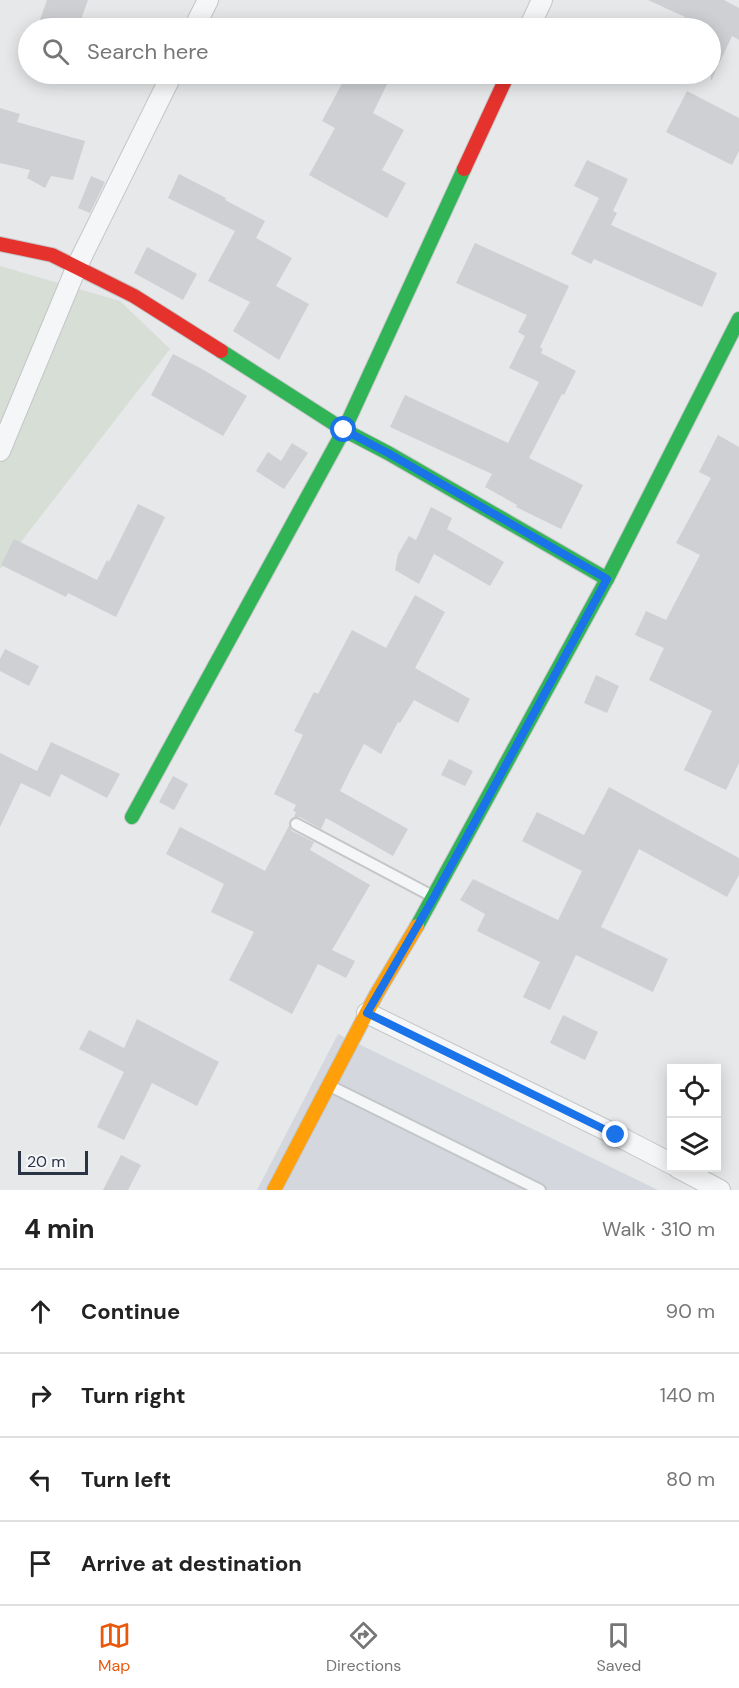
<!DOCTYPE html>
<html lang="en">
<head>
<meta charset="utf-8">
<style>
  body { margin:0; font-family:"DM Sans",sans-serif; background:#f2f2f2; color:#222 }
  .controls { position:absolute; right:18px; bottom:18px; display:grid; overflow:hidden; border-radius:0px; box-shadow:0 3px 15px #0003 }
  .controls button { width:54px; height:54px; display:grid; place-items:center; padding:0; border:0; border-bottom:2px solid #e0e0e0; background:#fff; color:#222; font:30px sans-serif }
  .scale { position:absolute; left:18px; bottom:15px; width:70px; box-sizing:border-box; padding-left:6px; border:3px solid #2b3445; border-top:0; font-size:16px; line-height:21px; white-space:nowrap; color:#2b3445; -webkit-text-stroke:4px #f4f6f9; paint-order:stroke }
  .stop { position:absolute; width:18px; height:18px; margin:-14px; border:4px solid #1a73e8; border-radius:50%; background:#fff }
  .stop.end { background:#1a73e8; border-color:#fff; box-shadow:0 2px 6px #0008 }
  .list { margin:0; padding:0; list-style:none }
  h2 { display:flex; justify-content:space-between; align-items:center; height:78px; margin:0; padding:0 24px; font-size:26px }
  h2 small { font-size:20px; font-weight:400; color:#767676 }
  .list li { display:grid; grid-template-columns:39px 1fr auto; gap:18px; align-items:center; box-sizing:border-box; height:84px; padding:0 24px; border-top:2px solid #e0e0e0 }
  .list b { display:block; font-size:22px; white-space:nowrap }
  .list em { font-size:20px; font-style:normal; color:#767676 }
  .icon { flex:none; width:33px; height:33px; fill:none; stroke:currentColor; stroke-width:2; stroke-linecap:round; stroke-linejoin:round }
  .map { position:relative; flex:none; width:739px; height:1190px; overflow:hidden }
  .search { position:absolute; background:#fff; box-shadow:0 3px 15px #0003; left:18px; right:18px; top:18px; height:66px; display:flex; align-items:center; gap:15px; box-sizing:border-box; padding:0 21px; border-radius:33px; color:#767676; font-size:22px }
  .sheet { height:414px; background:#fff }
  nav { display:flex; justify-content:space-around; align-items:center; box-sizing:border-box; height:84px; border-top:2px solid #e0e0e0; background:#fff; font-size:16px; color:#767676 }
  nav a { display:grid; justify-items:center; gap:3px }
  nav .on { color:#ea580c }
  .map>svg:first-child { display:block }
  .built { fill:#d4d7dd }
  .green { fill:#d6ded6 }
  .building { fill:#ced0d3 }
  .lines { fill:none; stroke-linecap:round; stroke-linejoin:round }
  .lane-casing { stroke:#c4c6c8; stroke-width:14 }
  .street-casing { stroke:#c4c6c8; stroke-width:22 }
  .fast-casing { stroke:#c4c6c8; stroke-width:16 }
  .slow-casing { stroke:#c4c6c8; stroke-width:16 }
  .jam-casing { stroke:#c4c6c8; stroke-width:16 }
  .lane { stroke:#f5f6f7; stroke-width:10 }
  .street { stroke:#f5f6f7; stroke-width:20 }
  .fast { stroke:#30b455; stroke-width:14 }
  .slow { stroke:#ff9f0a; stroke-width:14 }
  .jam { stroke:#e5322d; stroke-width:14 }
  .route { stroke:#1a73e8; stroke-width:8 }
</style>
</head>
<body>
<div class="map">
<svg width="739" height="1190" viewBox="0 0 739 1190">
  <rect width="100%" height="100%" fill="#e6e8ea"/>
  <polygon class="built" points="338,1034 658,1190 257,1190"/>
  <polygon class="green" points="0,266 120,301 170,349 0,569"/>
  <g class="building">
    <polygon points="47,0 88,0 78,28 37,28"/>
    <polygon points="648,0 724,0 739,8 739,40 732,36 711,81 711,28 679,28 685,17"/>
    <polygon points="347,74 392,74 373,113 404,130 382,170 406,183 387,218 309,175 335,128 322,121"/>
    <polygon points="687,91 739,118 739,151 732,165 666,132"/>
    <polygon points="0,108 20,114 17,122 85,141 73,180 51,176 45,188 27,178 30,170 0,163"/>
    <polygon points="587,160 628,179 613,211 617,213 611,225 717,273 702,307 594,259 591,264 571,254 599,198 574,186"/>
    <polygon points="179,174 226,198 225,200 265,221 256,238 292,258 276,286 309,304 279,360 233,331 250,302 208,281 235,231 168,198"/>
    <polygon points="91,176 105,182 90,213 78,208"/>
    <polygon points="475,243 569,286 540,347 543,349 541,353 576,371 564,395 562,394 529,458 583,485 561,529 516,507 517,505 485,487 492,474 390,427 405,395 508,443 539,382 509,368 525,336 518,332 527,315 456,283"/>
    <polygon points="147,247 197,274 183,300 134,273"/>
    <polygon points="173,354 202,369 247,396 223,436 151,395"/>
    <polygon points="718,435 739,447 739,763 726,790 684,770 712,711 649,680 664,648 635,635 646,611 666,620 700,555 676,543 711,478 699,472"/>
    <polygon points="292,443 308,453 284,489 256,471 268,452 281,461"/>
    <polygon points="138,504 165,517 116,617 68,593 66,597 1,565 14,539 97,580 107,560 109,562"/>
    <polygon points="431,507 452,518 447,529 504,562 490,586 434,554 419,584 395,570 398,554 409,536 416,540"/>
    <polygon points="415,595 445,612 415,668 470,699 458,723 414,700 400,723 398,722 381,754 364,744 353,765 340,791 408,829 393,856 326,818 321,829 300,817 294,817 296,812 293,811 296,805 274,794 303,735 294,731 314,692 318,694 352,630 386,648"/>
    <polygon points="5,649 39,666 29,686 0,671 0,659"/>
    <polygon points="596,675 619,686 607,713 584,703"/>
    <polygon points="51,742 120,774 107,798 61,774 50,797 21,783 0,827 0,753 37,771"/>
    <polygon points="449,759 473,771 465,786 441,775"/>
    <polygon points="173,776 188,784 174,810 159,802"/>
    <polygon points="609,787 739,858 739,875 727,897 639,849 601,927 668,959 653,992 576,955 550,1010 523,997 540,962 477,931 485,914 460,900 473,879 558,920 582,871 522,841 537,812 584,835"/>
    <polygon points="289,826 292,831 314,842 310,850 370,885 332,950 355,961 346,978 318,964 292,1014 229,980 254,932 211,912 224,884 166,854 180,827 265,871"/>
    <polygon points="563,1015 598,1032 585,1060 550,1043"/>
    <polygon points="137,1019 219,1062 197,1106 152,1083 124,1140 97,1127 124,1072 79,1049 89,1030 124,1048"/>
    <polygon points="121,1155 141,1165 128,1190 103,1190"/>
  </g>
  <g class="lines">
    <g class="lane-casing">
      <g id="lane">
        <polyline points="296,824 434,897"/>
        <polyline points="330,1086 540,1190"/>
      </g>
    </g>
    <g class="street-casing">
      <g id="street">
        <polyline points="194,28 208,0"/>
        <polyline points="529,28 542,0"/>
        <polyline points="0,451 77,266 172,74"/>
        <polyline points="367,1013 616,1135 672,1164"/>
        <polyline points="678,1168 720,1190"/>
      </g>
    </g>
    <g class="fast-casing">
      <g id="fast">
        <polyline points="221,351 344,430 388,453 607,579"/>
        <polyline points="132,817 344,430 464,169"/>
        <polyline points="417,926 607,579 739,319"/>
      </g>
    </g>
    <g class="slow-casing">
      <polyline id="slow" points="274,1190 376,995 417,926"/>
    </g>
    <g class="jam-casing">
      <g id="jam">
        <polyline points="464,169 508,74"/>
        <polyline points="0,244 52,255 134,296 221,351"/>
      </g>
    </g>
    <use href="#lane" class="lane"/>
    <use href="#street" class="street"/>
    <use href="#fast" class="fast"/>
    <use href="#slow" class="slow"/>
    <use href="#jam" class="jam"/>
  </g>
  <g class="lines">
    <polyline class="route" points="344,430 388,453 607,579 434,897 367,1013 616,1135"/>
  </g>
</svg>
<div class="controls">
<button><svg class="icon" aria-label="locate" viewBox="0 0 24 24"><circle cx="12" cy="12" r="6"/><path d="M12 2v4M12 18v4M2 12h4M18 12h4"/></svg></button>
<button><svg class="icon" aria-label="layers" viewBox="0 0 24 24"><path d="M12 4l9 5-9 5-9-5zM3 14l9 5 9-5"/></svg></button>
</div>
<div class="scale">20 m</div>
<div class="stop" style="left:344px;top:430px"></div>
<div class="stop end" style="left:616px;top:1135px"></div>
<div class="search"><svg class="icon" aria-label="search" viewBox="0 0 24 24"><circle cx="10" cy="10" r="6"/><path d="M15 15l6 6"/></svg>Search here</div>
</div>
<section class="sheet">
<h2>4 min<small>Walk · 310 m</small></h2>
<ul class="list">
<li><svg class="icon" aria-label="ahead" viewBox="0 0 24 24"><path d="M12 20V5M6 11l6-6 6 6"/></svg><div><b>Continue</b></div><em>90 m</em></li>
<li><svg class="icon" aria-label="right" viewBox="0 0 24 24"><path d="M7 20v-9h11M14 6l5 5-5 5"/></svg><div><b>Turn right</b></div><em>140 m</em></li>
<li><svg class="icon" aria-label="left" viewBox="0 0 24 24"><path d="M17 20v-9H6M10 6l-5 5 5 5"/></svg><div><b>Turn left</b></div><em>80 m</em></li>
<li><svg class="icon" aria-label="arrive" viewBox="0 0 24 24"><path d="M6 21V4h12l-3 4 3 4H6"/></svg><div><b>Arrive at destination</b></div></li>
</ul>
</section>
<nav>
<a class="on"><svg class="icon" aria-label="map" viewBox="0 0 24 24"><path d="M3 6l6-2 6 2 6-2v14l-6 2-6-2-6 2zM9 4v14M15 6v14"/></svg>Map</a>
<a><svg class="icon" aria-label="directions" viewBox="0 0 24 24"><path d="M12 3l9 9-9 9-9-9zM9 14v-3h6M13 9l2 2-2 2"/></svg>Directions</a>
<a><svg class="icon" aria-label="saved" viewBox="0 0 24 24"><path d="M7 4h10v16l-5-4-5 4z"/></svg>Saved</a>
</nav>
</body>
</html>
